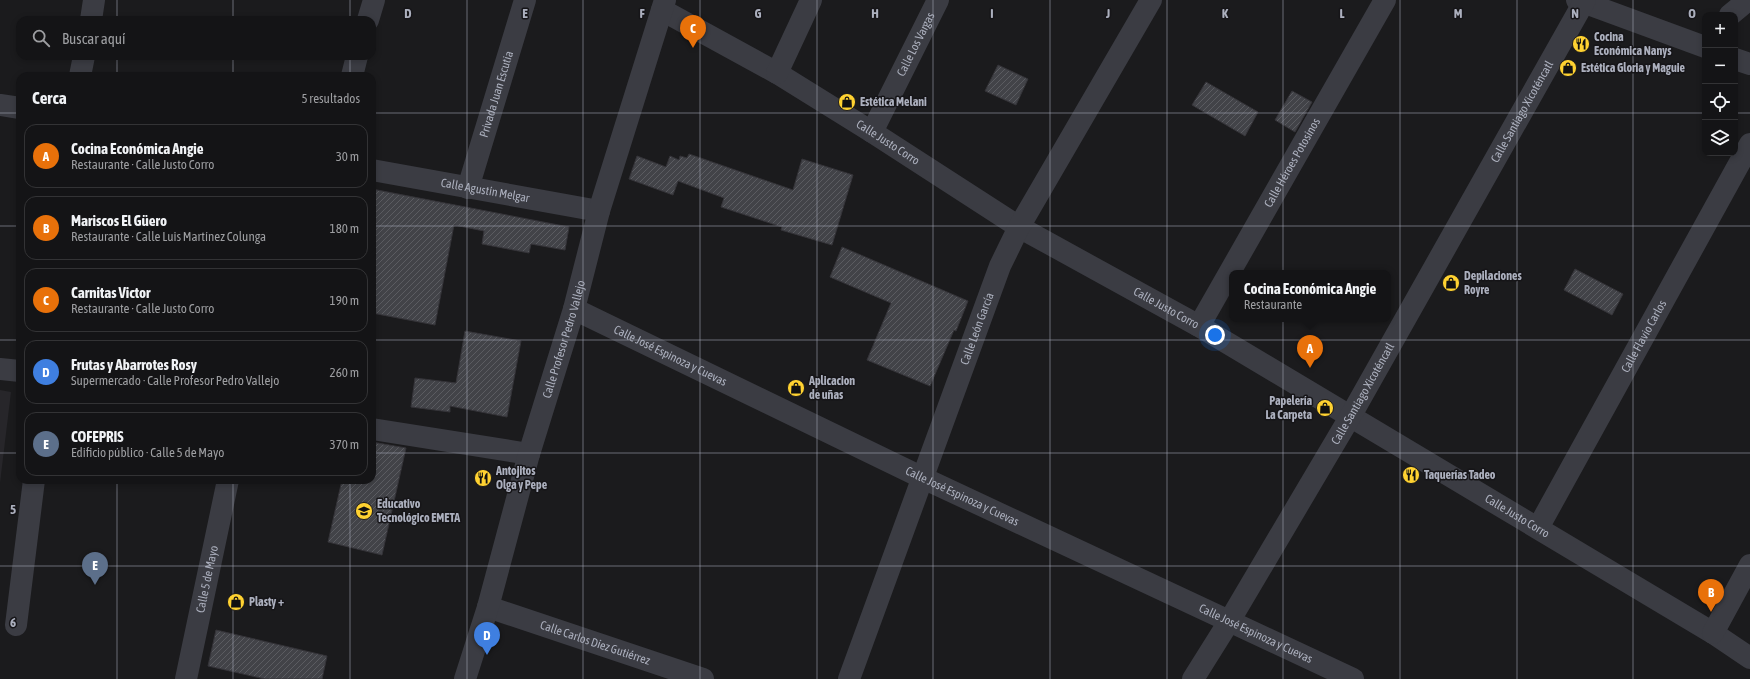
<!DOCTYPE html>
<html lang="es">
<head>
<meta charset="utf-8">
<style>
  body { margin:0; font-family:"Asap Condensed",sans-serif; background:#212123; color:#f1f3f6 }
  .controls { position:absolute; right:12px; top:12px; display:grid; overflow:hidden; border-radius:8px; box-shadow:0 2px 6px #0003 }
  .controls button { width:36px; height:36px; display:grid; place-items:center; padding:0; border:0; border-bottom:1px solid #333335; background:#141416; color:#f1f3f6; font:20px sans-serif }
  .you { position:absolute; left:1215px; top:335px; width:14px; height:14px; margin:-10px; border:3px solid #fff; border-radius:50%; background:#1a73e8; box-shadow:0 0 0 6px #1a73e833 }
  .badge { display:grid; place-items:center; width:26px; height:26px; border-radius:50%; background:#ffd231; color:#fff; font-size:13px; font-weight:700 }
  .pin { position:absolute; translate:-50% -33px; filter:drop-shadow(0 1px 2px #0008) }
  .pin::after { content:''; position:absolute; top:21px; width:14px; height:12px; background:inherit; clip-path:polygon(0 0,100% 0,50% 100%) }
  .popup { position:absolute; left:1229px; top:270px; width:162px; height:52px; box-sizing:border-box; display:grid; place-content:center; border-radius:8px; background:#141416; filter:drop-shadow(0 1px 3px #0005); font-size:13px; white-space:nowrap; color:#9d9ea1 }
  .popup b { font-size:15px; color:#f1f3f6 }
  .popup::after { content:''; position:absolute; left:50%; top:100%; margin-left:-8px; border:8px solid transparent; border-top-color:#141416 }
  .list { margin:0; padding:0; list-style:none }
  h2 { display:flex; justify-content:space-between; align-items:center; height:52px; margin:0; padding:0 16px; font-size:17px }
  h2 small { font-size:13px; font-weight:400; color:#9d9ea1 }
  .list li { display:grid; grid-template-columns:26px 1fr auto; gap:12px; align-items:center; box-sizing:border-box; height:64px; margin:0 8px 8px; padding:0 8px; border:1px solid #333335; border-radius:12px }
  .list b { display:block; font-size:15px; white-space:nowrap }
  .list p { margin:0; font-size:13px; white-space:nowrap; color:#9d9ea1 }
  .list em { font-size:13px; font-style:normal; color:#9d9ea1 }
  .icon { flex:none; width:22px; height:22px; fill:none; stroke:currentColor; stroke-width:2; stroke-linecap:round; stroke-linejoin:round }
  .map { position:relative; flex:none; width:1750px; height:679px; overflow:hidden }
  .search { position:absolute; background:#141416; box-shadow:0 2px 6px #0003; left:16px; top:16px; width:360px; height:44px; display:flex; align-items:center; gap:10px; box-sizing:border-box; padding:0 14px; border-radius:12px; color:#9d9ea1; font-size:15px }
  .panel { position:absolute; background:#141416; box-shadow:0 2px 6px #0003; left:16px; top:72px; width:360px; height:412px; border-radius:12px }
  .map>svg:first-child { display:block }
  .built { fill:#27262a }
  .building { fill:url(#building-hatch); stroke:#353439 }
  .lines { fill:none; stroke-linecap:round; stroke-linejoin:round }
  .minor { stroke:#3b3c43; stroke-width:22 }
  .grid { fill:none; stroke:#acb0be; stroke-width:1; stroke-opacity:0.55 }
  .labels { text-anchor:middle; stroke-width:3; stroke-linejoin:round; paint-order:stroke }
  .poi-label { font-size:12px; font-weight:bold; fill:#acb0be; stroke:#161518; text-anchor:start }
  .street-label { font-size:12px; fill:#acb0be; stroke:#161518 }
  .grid-label { font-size:13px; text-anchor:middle; font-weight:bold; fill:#acb0be; stroke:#161518; stroke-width:3; stroke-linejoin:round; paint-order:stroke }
</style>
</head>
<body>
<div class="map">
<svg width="1750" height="679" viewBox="0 0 1750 679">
  <defs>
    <pattern id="building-hatch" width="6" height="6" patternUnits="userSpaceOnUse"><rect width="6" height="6" fill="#424348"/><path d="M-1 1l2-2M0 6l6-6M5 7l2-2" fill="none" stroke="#5b5c61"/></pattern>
  </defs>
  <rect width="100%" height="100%" fill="#1b1b1d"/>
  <polygon class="built" points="0,390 11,392 0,483"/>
  <g class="building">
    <polygon points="998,65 1028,79 1016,105 985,91"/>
    <polygon points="1206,82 1258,112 1245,136 1192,105"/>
    <polygon points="1292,91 1312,102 1295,132 1275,120"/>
    <polygon points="689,154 793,190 802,159 853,175 832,245 781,230 782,227 721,207 724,198 678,181 673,195 629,179 637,156 666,167 670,156 679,160 680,156 687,158"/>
    <polygon points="372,189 569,227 565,250 531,244 529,253 482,244 484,231 454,225 435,325 372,313"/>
    <polygon points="842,247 968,301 956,331 954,330 930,386 867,360 891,303 830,277"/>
    <polygon points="1575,269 1623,294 1612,315 1564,290"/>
    <polygon points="465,331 521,341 507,417 450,406 450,412 411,407 415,378 456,383"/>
    <polygon points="372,442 406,448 382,555 328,542 342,480 372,480"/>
    <polygon points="216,630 327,656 322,679 265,679 208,666"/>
  </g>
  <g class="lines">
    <g class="minor">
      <polyline points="1577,0 1705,47"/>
      <path id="s1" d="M 662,10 L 777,73 L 872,132 L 1019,227 L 1199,326 L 1713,633 L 1750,658"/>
      <polyline points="1730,15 1748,0"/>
      <polyline points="91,20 94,0"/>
      <polyline points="368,20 374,0"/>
      <polyline points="1735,59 1750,64"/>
      <polyline points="777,73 811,0"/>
      <polyline points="80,76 84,56"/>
      <polyline points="352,76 357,56"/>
      <polyline points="0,105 20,108"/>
      <path id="s2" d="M 872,132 L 938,0"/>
      <path id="s3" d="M 372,170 L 599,211"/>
      <path id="s4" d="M 468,188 L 525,0"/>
      <path id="s5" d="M 574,309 L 923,478 L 1353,679"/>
      <path id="s6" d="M 1199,326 L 1385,0"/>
      <polyline points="0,369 20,371"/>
      <polyline points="372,429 529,454"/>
      <path id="s7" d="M 1538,528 L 1750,144"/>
      <path id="s8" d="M 488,607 L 703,679"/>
      <polyline points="16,625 34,480"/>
      <polyline points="1713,633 1750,565"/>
      <path id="s9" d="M 186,679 L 228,480"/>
      <path id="s10" d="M 465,679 L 488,607 L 529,454 L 574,309 L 599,211 L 665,0"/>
      <path id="s11" d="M 849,679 L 1000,266 L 1019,227 L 1151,0"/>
      <path id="s12" d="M 1193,679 L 1230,620 L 1350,417 L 1585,0"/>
    </g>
  </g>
  <path class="grid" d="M 117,0 L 117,20M 233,0 L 233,20M 350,0 L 350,20M 467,0 L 467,679M 583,0 L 583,679M 700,0 L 700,679M 817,0 L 817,679M 933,0 L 933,679M 1050,0 L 1050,679M 1167,0 L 1167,679M 1283,0 L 1283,679M 1400,0 L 1400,679M 1517,0 L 1517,679M 1633,0 L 1633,679M 117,56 L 117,76M 233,56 L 233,76M 350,56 L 350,76M 0,113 L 20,113M 372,113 L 1705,113M 1735,113 L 1750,113M 0,226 L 20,226M 372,226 L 1750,226M 0,340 L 20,340M 372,340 L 1750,340M 0,453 L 20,453M 372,453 L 1750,453M 117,480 L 117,679M 233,480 L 233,679M 350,480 L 350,679M 0,566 L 1750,566"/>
  <defs>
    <g id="restaurant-disc" transform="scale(0.9)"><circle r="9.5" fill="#ffd231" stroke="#161518"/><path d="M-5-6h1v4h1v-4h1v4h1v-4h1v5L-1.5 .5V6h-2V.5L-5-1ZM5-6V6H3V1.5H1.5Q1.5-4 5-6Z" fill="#111"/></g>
    <g id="shop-disc" transform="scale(0.9)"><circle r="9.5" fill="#ffd231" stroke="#161518"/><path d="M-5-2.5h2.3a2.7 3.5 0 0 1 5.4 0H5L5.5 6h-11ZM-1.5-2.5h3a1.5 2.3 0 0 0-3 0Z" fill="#111"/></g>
    <g id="school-disc" transform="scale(0.9)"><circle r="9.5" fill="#ffd231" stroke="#161518"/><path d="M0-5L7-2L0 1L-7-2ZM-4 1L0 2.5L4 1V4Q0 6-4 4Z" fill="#111"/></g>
  </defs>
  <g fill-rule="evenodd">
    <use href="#restaurant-disc" x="1581" y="44"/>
    <use href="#shop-disc" x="1568" y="68"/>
    <use href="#shop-disc" x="847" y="102"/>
    <use href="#shop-disc" x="1451" y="283"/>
    <use href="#shop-disc" x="796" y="388"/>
    <use href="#shop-disc" x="1325" y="408"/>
    <use href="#restaurant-disc" x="1411" y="475"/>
    <use href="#restaurant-disc" x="483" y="478"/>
    <use href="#school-disc" x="364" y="511"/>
    <use href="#shop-disc" x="236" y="602"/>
  </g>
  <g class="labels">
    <g class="poi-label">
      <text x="1594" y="41">Cocina<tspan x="1594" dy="14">Económica Nanys</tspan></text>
      <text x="1581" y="72">Estética Gloria y Maguie</text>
      <text x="860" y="106">Estética Melani</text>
      <text x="1464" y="280">Depilaciones<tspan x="1464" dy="14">Royre</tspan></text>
      <text x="809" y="385">Aplicacion<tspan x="809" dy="14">de uñas</tspan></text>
      <text x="1312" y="405" text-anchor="end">Papelería<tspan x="1312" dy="14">La Carpeta</tspan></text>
      <text x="496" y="475">Antojitos<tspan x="496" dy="14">Olga y Pepe</tspan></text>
      <text x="1424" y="479">Taquerías Tadeo</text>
      <text x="377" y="508">Educativo<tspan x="377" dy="14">Tecnológico EMETA</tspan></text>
      <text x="249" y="606">Plasty +</text>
    </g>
    <g class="street-label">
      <text dy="4" stroke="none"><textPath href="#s2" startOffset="98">Calle Los Vargas</textPath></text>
      <text dy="4" stroke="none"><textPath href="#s4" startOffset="98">Privada Juan Escutia</textPath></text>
      <text dy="4" stroke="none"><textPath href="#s12" startOffset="656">Calle Santiago Xicoténcatl</textPath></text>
      <text dy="4" stroke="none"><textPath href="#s1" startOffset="262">Calle Justo Corro</textPath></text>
      <text dy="4" stroke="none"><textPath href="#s6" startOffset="188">Calle Héroes Potosinos</textPath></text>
      <text dy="4" stroke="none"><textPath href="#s3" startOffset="115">Calle Agustín Melgar</textPath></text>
      <text dy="4" stroke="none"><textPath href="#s1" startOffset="586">Calle Justo Corro</textPath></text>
      <text dy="4" stroke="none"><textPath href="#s11" startOffset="373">Calle León García</textPath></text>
      <text dy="4" stroke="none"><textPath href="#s7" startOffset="219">Calle Flavio Carlos</textPath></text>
      <text dy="4" stroke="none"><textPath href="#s10" startOffset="354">Calle Profesor Pedro Vallejo</textPath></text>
      <text dy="4" stroke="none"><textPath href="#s5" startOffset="107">Calle José Espinoza y Cuevas</textPath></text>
      <text dy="4" stroke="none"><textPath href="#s12" startOffset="332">Calle Santiago Xicoténcatl</textPath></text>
      <text dy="4" stroke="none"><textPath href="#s5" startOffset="431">Calle José Espinoza y Cuevas</textPath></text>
      <text dy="4" stroke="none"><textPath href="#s1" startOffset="994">Calle Justo Corro</textPath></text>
      <text dy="4" stroke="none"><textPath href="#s9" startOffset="102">Calle 5 de Mayo</textPath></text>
      <text dy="4" stroke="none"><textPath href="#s5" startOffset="755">Calle José Espinoza y Cuevas</textPath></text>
      <text dy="4" stroke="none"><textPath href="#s8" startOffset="113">Calle Carlos Díez Gutiérrez</textPath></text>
    </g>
  </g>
  <g class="grid-label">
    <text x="408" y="18">D</text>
    <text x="525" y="18">E</text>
    <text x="642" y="18">F</text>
    <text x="758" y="18">G</text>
    <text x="875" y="18">H</text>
    <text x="992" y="18">I</text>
    <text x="1108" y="18">J</text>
    <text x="1225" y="18">K</text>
    <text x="1342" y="18">L</text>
    <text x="1458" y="18">M</text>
    <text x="1575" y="18">N</text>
    <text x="1692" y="18">O</text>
    <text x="13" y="514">5</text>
    <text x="13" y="627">6</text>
  </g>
</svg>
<div class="controls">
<button>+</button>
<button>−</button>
<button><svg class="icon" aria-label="locate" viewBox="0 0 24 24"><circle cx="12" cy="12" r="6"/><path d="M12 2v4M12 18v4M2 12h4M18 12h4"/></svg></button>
<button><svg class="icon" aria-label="layers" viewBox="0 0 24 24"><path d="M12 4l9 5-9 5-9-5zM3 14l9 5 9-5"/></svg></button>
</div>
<div class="you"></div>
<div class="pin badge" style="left:1310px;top:368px;background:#e8710a">A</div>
<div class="popup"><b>Cocina Económica Angie</b>Restaurante</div>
<div class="pin badge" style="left:1711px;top:612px;background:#e8710a">B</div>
<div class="pin badge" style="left:693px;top:48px;background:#e8710a">C</div>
<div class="pin badge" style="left:487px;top:655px;background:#3f7fe0">D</div>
<div class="pin badge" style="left:95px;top:585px;background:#5c6f8a">E</div>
<div class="search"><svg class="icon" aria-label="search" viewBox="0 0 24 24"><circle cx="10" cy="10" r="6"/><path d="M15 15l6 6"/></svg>Buscar aquí</div>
<section class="panel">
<h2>Cerca<small>5 resultados</small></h2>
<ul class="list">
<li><span class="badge" style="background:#e8710a">A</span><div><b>Cocina Económica Angie</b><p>Restaurante · Calle Justo Corro</p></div><em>30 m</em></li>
<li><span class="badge" style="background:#e8710a">B</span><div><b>Mariscos El Güero</b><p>Restaurante · Calle Luis Martínez Colunga</p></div><em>180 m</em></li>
<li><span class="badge" style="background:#e8710a">C</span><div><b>Carnitas Victor</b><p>Restaurante · Calle Justo Corro</p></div><em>190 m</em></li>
<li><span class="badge" style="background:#3f7fe0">D</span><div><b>Frutas y Abarrotes Rosy</b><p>Supermercado · Calle Profesor Pedro Vallejo</p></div><em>260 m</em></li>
<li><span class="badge" style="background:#5c6f8a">E</span><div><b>COFEPRIS</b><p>Edificio público · Calle 5 de Mayo</p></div><em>370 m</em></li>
</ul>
</section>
</div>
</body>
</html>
